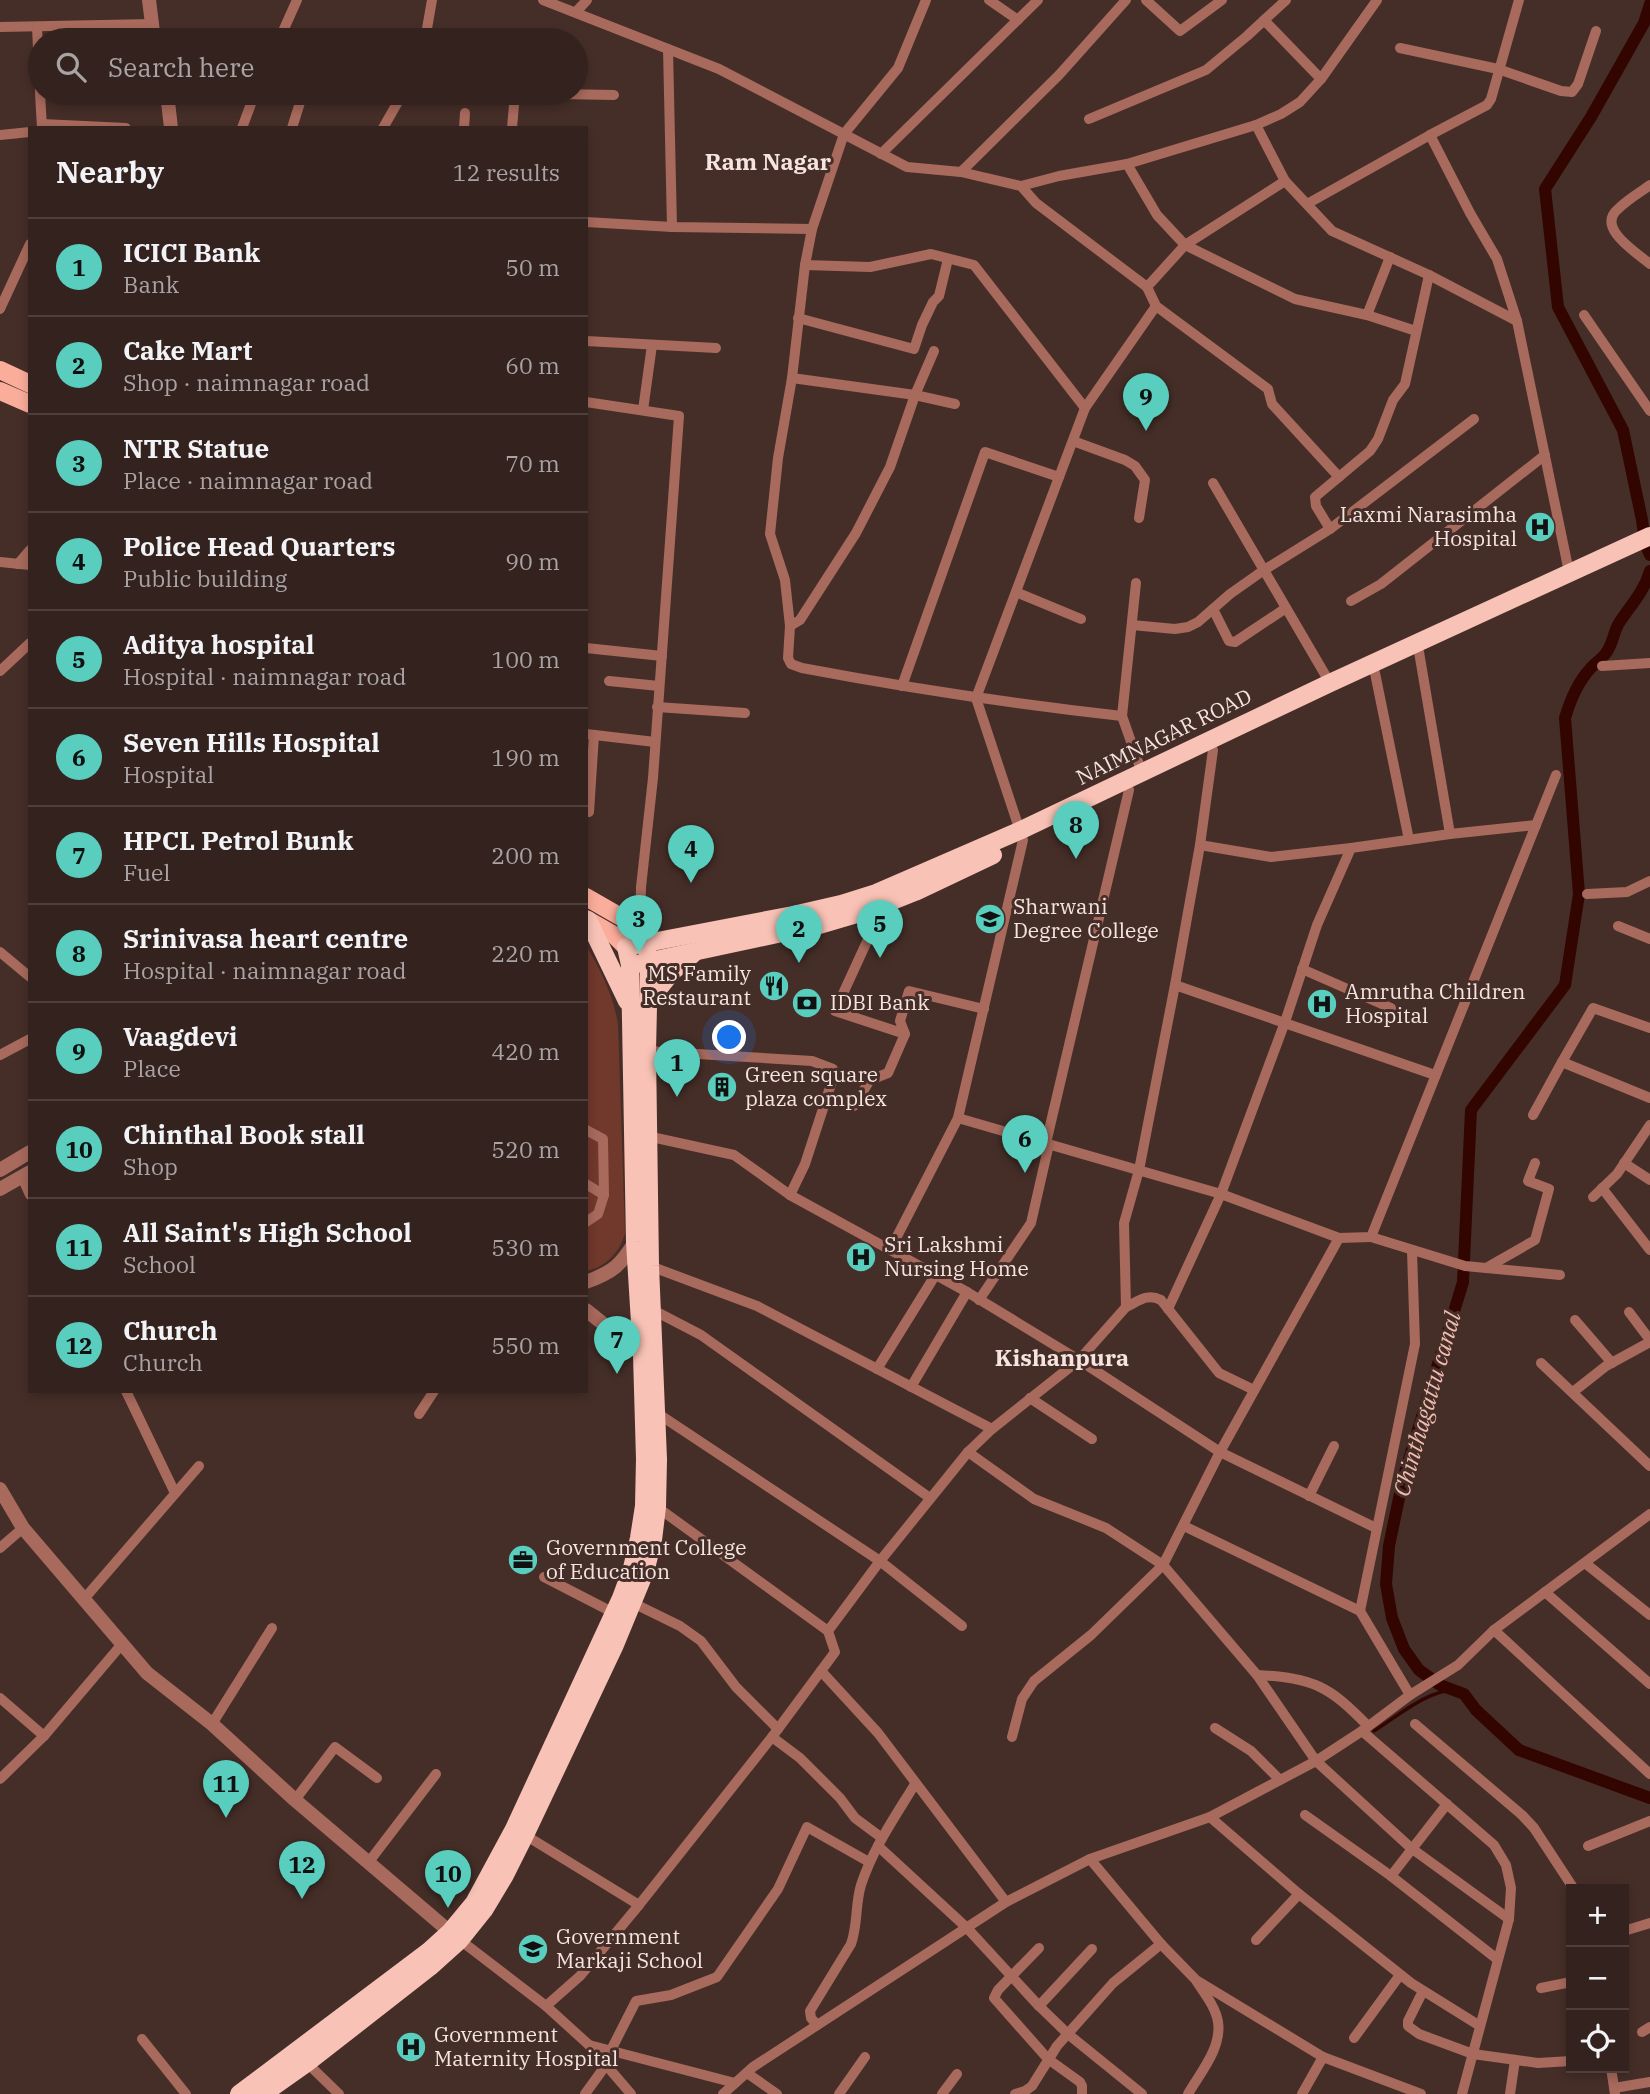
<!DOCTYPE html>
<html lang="en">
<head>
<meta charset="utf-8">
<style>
  body { margin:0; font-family:"IBM Plex Serif",serif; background:#3c2a27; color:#f1f3f6 }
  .controls { position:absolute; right:21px; bottom:21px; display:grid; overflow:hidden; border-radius:0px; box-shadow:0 4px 10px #0003 }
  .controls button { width:63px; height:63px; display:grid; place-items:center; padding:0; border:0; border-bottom:2px solid #4e3f3c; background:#34221e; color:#f1f3f6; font:35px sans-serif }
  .you { position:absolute; left:730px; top:1038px; width:24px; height:24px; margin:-18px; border:5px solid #fff; border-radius:50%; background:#1a73e8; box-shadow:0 0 0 10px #1a73e833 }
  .badge { display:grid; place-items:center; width:46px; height:46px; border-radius:50%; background:#59cebe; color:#111; font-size:23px; font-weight:700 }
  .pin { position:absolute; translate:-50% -58px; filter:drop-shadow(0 2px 4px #0008) }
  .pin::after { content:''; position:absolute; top:37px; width:24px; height:21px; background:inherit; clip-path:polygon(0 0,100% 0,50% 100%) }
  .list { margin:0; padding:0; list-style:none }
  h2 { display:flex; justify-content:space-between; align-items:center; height:91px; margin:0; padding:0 28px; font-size:30px }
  h2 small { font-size:23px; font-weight:400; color:#a9a4a4 }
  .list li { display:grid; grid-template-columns:46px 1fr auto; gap:21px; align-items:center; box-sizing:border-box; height:98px; padding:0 28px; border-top:2px solid #4e3f3c }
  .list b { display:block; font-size:26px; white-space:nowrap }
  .list p { margin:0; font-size:23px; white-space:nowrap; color:#a9a4a4 }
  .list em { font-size:23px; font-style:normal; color:#a9a4a4 }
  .icon { flex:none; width:38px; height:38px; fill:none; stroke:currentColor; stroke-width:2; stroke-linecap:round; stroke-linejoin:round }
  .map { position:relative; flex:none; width:1650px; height:2094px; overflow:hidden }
  .search { position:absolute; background:#34221e; box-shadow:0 4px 10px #0003; left:28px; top:28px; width:560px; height:77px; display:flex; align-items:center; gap:18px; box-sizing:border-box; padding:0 24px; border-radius:38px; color:#a9a4a4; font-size:26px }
  .panel { position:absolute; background:#34221e; box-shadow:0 4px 10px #0003; left:28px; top:126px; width:560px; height:1267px; border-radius:0px }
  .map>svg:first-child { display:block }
  .green { fill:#71382c }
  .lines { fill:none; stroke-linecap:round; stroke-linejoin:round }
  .stream { stroke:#330500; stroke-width:3.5 }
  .canal { stroke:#330500; stroke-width:12 }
  .minor { stroke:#a86a5c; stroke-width:10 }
  .tertiary { stroke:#a86a5c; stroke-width:14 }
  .primary { stroke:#fbad9b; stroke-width:18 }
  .trunk { stroke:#f9c2b6; stroke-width:18 }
  .labels { text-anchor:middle; stroke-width:6; stroke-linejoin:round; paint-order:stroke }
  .poi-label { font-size:21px; fill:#f5e4e0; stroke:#462e28; text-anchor:start }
  .street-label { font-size:21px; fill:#f5e4e0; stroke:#462e28 }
  .neighbourhood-label { font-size:23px; font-weight:bold; fill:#f5e4e0; stroke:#462e28 }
  .water-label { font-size:23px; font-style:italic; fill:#f1bdb1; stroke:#462e28 }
</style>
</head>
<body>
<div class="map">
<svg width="1650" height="2094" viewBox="0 0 1650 2094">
  <rect width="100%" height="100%" fill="#462e28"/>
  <path class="green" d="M 586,945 C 601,971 613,995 618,1024 L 625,1233 C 620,1252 606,1267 586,1271 Z"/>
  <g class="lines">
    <path class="stream" d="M 1374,1731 C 1398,1716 1427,1690 1456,1690"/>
    <g class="canal">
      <polyline points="1650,4 1644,23 1591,117 1545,189 1558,307 1623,430 1642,520 1645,543 1650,555"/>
      <path d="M 1650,571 C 1644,592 1630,606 1619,623 C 1613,633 1613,644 1606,653 C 1602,659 1595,663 1590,669 C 1578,682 1570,701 1565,718 L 1579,894 L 1565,985 L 1471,1110 L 1463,1282 L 1403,1479 L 1389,1546 L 1386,1584 L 1392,1618 L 1404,1649 L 1419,1670 L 1440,1685 L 1464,1694 L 1476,1710 L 1519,1750 L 1650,1798"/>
    </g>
    <g class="minor">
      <polyline points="543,0 719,69 907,167 961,172 1059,75 1126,0"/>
      <path d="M 926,0 L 898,68 L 844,134 L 812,229 L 805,265 L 792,378 L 778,458 L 770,534 L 785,580 L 790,626 L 788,658 L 791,664 L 802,668 C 908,688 1014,704 1122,716"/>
      <polyline points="989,0 1018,20"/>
      <polyline points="1146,0 1180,31 1222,0"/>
      <polyline points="576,12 587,0"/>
      <polyline points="1264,20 1321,79"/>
      <polyline points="0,27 152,24"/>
      <polyline points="37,27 40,91"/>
      <polyline points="279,40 297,0"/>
      <polyline points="330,40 333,35"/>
      <polyline points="425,40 432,0"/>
      <polyline points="1400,48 1498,69 1561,91 1572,92 1578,84 1596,31"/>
      <polyline points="668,49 672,227"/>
      <polyline points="40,93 42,128"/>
      <polyline points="558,93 559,94 614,95"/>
      <polyline points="1089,119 1206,70 1247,36 1286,0"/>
      <polyline points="42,124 126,128"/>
      <polyline points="1256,125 1285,181 1332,231 1429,275 1517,321"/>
      <polyline points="242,128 255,93"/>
      <polyline points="292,128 303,93"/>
      <polyline points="383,128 403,93"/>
      <polyline points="464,128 465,113"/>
      <polyline points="512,128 515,93"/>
      <polyline points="0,135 30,132"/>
      <polyline points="1430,135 1470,213 1497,259 1517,321 1569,572"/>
      <polyline points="881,154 1038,0"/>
      <polyline points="1127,164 1157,215 1185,245 1295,299 1367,315 1390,257"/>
      <polyline points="961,172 1021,186 1059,176 1127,164 1256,125 1281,114 1300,102 1321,79 1377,0"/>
      <polyline points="1285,181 1185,245 1147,287 1156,306 1268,389 1272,404 1339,477"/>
      <path d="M 1650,185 C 1639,193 1627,200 1618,209 C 1596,228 1636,252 1650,264"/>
      <polyline points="1021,186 1036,203 1147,287"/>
      <polyline points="1307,204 1430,135 1487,105 1491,99 1519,0"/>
      <polyline points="586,222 672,227 812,229"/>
      <polyline points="805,265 870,267 931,254 974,265 1085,408"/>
      <polyline points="0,309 30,244"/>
      <polyline points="1367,315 1416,331"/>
      <polyline points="1584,315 1650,411"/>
      <polyline points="798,318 914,349 922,325 933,302 939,296 948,259"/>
      <polyline points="586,341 716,348"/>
      <polyline points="792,378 915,395 955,404"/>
      <polyline points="586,402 679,416 653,778 641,887 640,932"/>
      <polyline points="643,410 652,345"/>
      <polyline points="1073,441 1125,460 1135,466 1145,480 1139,518"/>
      <polyline points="1213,483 1330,683"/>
      <polyline points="1330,529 1316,506 1315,497 1370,451 1378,439 1393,400 1405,384 1429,275"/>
      <polyline points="0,562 30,565"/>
      <polyline points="18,564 30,550"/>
      <polyline points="1136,583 1122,716 1142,773"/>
      <polyline points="1016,592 1081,619"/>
      <polyline points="1351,601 1381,584 1545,455"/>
      <polyline points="1213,609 1229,641 1235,642 1286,608"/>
      <polyline points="1132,625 1175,629 1188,627 1198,622 1230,594 1264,570 1330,529 1474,419"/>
      <polyline points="790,626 800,620 856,533 890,467 915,395 934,351"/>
      <polyline points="586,648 662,656"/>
      <polyline points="1419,652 1450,834 1536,825"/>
      <polyline points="1602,666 1650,663"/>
      <polyline points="0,671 30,643"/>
      <polyline points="1375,673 1409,840"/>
      <polyline points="609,681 659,686"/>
      <polyline points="902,686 985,452 1059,477"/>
      <polyline points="657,707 745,713"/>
      <polyline points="586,734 655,742"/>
      <polyline points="589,812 594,735"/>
      <polyline points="1200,845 1271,857 1351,848"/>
      <polyline points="1587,894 1627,892 1650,881"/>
      <polyline points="870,910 873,926 869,937 835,1011 905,1034"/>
      <polyline points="1618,926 1650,939"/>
      <polyline points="0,952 30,977"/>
      <polyline points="1302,969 1391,1008"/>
      <polyline points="1175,985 1435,1075"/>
      <polyline points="647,1051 812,1061 833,1069 834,1075 805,1164 790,1195"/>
      <polyline points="0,1055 30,1039"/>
      <polyline points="1562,1062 1593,1008 1650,1028"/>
      <polyline points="854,1106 870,1080 888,1073 905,1034 900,1021 909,991 984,1009"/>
      <polyline points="1533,1115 1562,1062 1650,1098"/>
      <polyline points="958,1118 1023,840 976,698 1085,408 1156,306"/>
      <polyline points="586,1130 603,1139 604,1195 598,1214 586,1222"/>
      <polyline points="647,1136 734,1155 790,1195 967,1292 1079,1360 1220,1452 1376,1528"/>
      <polyline points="1046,1143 1129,790"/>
      <polyline points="1624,1163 1650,1180"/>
      <polyline points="22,1177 30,1195"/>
      <polyline points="586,1184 604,1195"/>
      <polyline points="1602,1188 1650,1250"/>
      <polyline points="1593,1197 1617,1174 1650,1125"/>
      <polyline points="1371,1237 1465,1266 1560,1275"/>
      <polyline points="890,1250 958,1118 1221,1194 1339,1238"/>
      <polyline points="650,1266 757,1306 992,1429"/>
      <polyline points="1486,1268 1535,1240 1549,1189 1528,1181 1535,1163"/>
      <polyline points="979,1300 1031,1223 1049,1144"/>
      <path d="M 1126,1307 C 1139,1301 1147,1293 1161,1300 L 1219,1373 L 1254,1390"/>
      <polyline points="651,1309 701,1335 930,1498"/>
      <polyline points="1168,1309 1221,1194 1285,1022 1317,925 1351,848 1450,834"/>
      <polyline points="1629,1312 1650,1340"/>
      <polyline points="1575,1320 1612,1363"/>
      <polyline points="1541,1363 1650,1466"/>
      <polyline points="877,1369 936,1274"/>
      <polyline points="911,1387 967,1292"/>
      <polyline points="126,1391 175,1493"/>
      <polyline points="1573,1392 1606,1366 1650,1342"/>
      <polyline points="1030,1398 1092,1439"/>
      <polyline points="657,1413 880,1561 962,1626"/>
      <polyline points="419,1414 434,1391"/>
      <polyline points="968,1452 1034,1499 1106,1528 1163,1565 1257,1675 1316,1761 1411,1848 1509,1919"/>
      <polyline points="1309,1496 1334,1446"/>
      <polyline points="657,1507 828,1631"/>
      <polyline points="1184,1526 1360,1611 1410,1695"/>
      <polyline points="0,1548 23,1528"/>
      <polyline points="1585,1563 1650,1615"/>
      <polyline points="544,1577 614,1613"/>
      <polyline points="1545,1592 1650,1684"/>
      <polyline points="84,1599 199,1466"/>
      <polyline points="633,1603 680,1626 701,1641 736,1687 778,1729"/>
      <polyline points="1360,1611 1415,1344 1412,1251"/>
      <polyline points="1494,1630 1650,1774"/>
      <polyline points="821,1671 878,1733 1006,1902"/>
      <path d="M 1257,1675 C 1314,1678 1329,1686 1368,1726"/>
      <polyline points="0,1698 44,1736"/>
      <polyline points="212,1724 272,1628"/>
      <polyline points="1415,1724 1522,1815 1534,1828 1574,1889"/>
      <polyline points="1215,1728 1251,1751 1280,1780"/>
      <polyline points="1362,1731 1494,1845 1506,1865 1511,1888 1509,1919 1462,2094"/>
      <polyline points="772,1737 800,1758 840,1798 855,1818 882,1838"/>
      <polyline points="1012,1737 1022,1699 1034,1681 1091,1635 1163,1565 1220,1452 1339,1238 1371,1237 1556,775"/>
      <polyline points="0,1779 44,1736 122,1644"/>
      <polyline points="295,1800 335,1747 377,1778"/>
      <polyline points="1305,1815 1391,1876 1497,1959"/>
      <polyline points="1210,1817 1299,1894 1411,1983 1480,2026"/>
      <polyline points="525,1835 639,1905"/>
      <polyline points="878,1846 967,1928 1039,2006 1068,2034 1142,2094"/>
      <polyline points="1588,1846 1650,1821"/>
      <polyline points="1090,1859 1161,1944 1196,1980 1323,2057 1421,2094"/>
      <polyline points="368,1863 436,1774"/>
      <polyline points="1391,1876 1447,1804"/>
      <polyline points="1624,1931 1650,1923"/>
      <polyline points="460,1940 546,2006 589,2045 631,2094"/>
      <polyline points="1256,1940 1299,1894"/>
      <polyline points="1039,1948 998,1990 994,1998 1048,2059 1080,2082 1082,2086 1082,2094"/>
      <polyline points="1541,1988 1571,1982"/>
      <polyline points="1423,1991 1408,2021 1408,2026 1419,2034 1473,2054 1538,2063 1571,2061"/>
      <polyline points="546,2006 580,1976 639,1905 772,1737 835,1652 828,1631 880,1561 968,1452 992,1429 1079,1360 1126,1307 1124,1223 1139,1170 1175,985 1200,845 1213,750"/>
      <polyline points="1039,2006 1092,1949"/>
      <path d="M 817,2025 L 811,2018 L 810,2011 L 851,1944 C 858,1925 855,1905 861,1885 C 873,1848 895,1817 915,1784"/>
      <polyline points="1642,2032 1650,2027"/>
      <polyline points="1354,2038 1400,1975"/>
      <polyline points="142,2039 186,2094"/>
      <polyline points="589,2045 735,2083"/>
      <polyline points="611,2050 636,2001 671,1995 717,1977 778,1889 807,1827 869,1862"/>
      <polyline points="307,2063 339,2094"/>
      <polyline points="1611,2068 1615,2094"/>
      <polyline points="747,2073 777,2094"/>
      <polyline points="1614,2088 1650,2082"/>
      <polyline points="585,2094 606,2065"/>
      <polyline points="723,2094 753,2067 1006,1902 1090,1859 1210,1817 1316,1761 1362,1731 1410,1695 1458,1665 1494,1630 1650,1514"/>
      <polyline points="839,2094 865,2057"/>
      <polyline points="942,2094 957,2074"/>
      <polyline points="1015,2094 1025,2091 1032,2086 1057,2046 1113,1983 1161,1944"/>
      <path d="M 1188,2094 C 1200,2073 1222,2048 1218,2022 C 1216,2008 1205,1994 1197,1982"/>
      <polyline points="1302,2094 1323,2057"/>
      <polyline points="1510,2094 1515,2060"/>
    </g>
    <g class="tertiary">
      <polyline points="149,0 154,40"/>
      <polyline points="167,93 171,128"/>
      <polyline points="0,1170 30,1152"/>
      <polyline points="0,1189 30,1172"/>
      <path d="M 586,1282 C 613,1272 620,1266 635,1242"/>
      <polyline points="586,1310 642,1355"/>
      <polyline points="0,1489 23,1528 147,1673 212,1724 295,1800 456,1937"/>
    </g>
    <g class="primary">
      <polyline points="0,370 30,384"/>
      <polyline points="0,391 30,404"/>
      <polyline points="586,897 633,924 646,943"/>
      <polyline points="586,919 614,935 626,947"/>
    </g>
    <g class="trunk">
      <polyline points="588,920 627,1001"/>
      <polyline points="637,964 819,925 870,910 915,892 993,855"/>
      <polyline points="647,1003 672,972 693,954"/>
      <polyline points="239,2094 429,1951 450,1932 474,1903 514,1829 621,1598 632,1568 639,1538 644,1506 645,1459 642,1355 635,1242 630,965 626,947 793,915 841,904 876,893 1019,831 1330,683 1650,536"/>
      <polyline points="263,2094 307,2063 430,1967 460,1940 484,1910 505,1875 525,1835 614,1647 645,1572 653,1540 657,1507 658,1459 650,1266 647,1051 649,962 646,943"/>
    </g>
  </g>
  <defs>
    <g id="hospital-disc" transform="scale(1.575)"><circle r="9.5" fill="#59cebe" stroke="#462e28"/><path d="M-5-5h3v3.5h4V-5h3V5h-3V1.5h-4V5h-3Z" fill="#111"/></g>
    <g id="university-disc" transform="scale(1.575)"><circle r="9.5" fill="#59cebe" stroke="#462e28"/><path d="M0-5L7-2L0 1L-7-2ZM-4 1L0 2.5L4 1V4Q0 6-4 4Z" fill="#111"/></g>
    <g id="restaurant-disc" transform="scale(1.575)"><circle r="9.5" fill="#59cebe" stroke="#462e28"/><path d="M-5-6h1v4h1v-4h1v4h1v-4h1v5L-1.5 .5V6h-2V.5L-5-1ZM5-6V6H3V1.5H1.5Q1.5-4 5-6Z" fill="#111"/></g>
    <g id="bank-disc" transform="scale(1.575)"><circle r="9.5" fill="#59cebe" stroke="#462e28"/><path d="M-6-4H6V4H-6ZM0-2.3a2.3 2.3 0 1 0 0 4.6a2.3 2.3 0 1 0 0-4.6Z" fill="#111"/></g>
    <g id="building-disc" transform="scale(1.575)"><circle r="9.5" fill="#59cebe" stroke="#462e28"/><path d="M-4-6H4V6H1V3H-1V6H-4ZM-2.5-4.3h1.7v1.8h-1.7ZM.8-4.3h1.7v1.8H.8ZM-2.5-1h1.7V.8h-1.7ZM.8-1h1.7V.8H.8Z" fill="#111"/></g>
    <g id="office-disc" transform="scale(1.575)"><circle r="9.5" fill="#59cebe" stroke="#462e28"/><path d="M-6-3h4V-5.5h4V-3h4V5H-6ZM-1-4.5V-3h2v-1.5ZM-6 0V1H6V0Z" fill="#111"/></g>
    <g id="school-disc" transform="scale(1.575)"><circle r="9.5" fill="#59cebe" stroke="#462e28"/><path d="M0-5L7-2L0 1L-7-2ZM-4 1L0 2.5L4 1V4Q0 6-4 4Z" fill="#111"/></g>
  </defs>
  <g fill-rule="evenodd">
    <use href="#hospital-disc" x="1540" y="527"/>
    <use href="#university-disc" x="990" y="919"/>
    <use href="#restaurant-disc" x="774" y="986"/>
    <use href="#bank-disc" x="807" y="1003"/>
    <use href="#hospital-disc" x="1322" y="1004"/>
    <use href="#building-disc" x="722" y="1087"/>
    <use href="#hospital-disc" x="861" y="1257"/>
    <use href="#office-disc" x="523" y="1560"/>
    <use href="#school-disc" x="533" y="1949"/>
    <use href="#hospital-disc" x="411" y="2047"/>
  </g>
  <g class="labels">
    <g class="poi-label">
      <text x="1517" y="522" text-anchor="end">Laxmi Narasimha<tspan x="1517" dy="24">Hospital</tspan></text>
      <text x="1013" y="914">Sharwani<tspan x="1013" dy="24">Degree College</tspan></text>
      <text x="751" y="981" text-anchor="end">MS Family<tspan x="751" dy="24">Restaurant</tspan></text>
      <text x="1345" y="999">Amrutha Children<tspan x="1345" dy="24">Hospital</tspan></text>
      <text x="830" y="1010">IDBI Bank</text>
      <text x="745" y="1082">Green square<tspan x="745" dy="24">plaza complex</tspan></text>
      <text x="884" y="1252">Sri Lakshmi<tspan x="884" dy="24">Nursing Home</tspan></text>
      <text x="546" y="1555">Government College<tspan x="546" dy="24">of Education</tspan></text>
      <text x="556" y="1944">Government<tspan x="556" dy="24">Markaji School</tspan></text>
      <text x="434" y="2042">Government<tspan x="434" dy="24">Maternity Hospital</tspan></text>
    </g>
    <g class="street-label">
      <text transform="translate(1164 737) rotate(-26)" y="7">NAIMNAGAR ROAD</text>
    </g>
    <g class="neighbourhood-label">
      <text x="768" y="170">Ram Nagar</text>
      <text x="1062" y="1366">Kishanpura</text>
    </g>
    <g class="water-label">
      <text transform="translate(1427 1404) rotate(-74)" y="8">Chinthagattu canal</text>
    </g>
  </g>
</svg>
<div class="controls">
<button>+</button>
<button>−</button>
<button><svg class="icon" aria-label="locate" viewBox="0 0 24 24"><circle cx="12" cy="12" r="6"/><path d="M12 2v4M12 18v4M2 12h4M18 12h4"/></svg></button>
</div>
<div class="you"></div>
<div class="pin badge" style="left:677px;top:1097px">1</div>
<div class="pin badge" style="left:799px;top:963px">2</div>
<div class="pin badge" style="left:639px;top:953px">3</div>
<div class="pin badge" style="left:691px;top:883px">4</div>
<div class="pin badge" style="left:880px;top:958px">5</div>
<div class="pin badge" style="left:1025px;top:1173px">6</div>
<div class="pin badge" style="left:617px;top:1374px">7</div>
<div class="pin badge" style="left:1076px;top:859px">8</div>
<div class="pin badge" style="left:1146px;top:431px">9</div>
<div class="pin badge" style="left:448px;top:1908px">10</div>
<div class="pin badge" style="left:226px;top:1818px">11</div>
<div class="pin badge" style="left:302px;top:1899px">12</div>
<div class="search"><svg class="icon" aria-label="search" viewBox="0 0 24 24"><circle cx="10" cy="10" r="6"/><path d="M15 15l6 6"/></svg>Search here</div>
<section class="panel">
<h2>Nearby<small>12 results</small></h2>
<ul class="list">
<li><span class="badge">1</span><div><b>ICICI Bank</b><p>Bank</p></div><em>50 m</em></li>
<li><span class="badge">2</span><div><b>Cake Mart</b><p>Shop · naimnagar road</p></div><em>60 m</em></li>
<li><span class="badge">3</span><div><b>NTR Statue</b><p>Place · naimnagar road</p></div><em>70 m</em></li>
<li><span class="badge">4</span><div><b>Police Head Quarters</b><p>Public building</p></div><em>90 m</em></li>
<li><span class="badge">5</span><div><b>Aditya hospital</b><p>Hospital · naimnagar road</p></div><em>100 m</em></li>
<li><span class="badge">6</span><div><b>Seven Hills Hospital</b><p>Hospital</p></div><em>190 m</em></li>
<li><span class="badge">7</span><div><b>HPCL Petrol Bunk</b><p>Fuel</p></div><em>200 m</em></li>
<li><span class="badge">8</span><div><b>Srinivasa heart centre</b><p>Hospital · naimnagar road</p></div><em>220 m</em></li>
<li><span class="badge">9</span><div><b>Vaagdevi</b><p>Place</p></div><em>420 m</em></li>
<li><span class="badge">10</span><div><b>Chinthal Book stall</b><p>Shop</p></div><em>520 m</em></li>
<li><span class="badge">11</span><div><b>All Saint's High School</b><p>School</p></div><em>530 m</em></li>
<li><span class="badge">12</span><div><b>Church</b><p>Church</p></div><em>550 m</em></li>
</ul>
</section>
</div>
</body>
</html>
